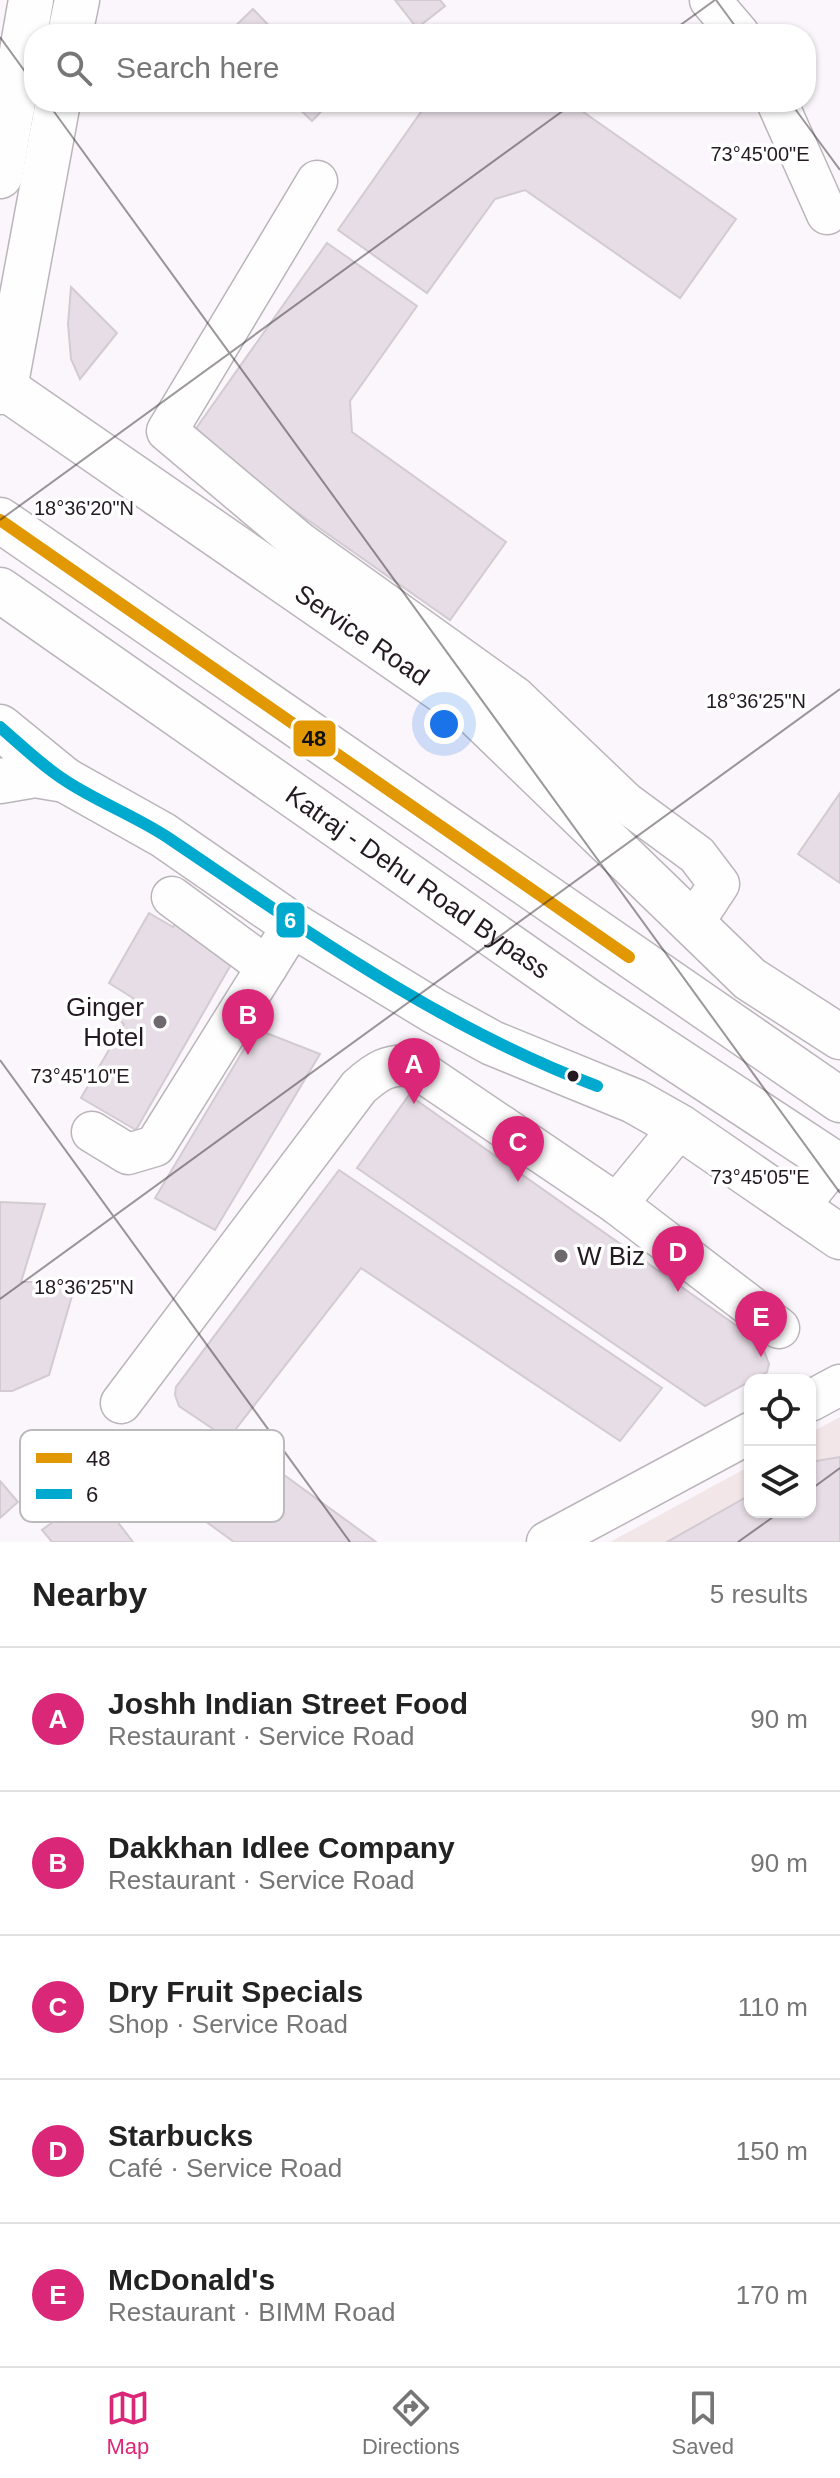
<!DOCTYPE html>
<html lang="en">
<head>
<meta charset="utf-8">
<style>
  body { margin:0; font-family:Helvetica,sans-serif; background:#f2f2f2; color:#222 }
  .controls { position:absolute; right:24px; bottom:24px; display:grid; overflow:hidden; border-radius:16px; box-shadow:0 2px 6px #0004 }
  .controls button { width:72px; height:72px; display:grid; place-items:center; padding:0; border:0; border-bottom:2px solid #e0e0e0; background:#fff; color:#222; font:40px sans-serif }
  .you { position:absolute; left:444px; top:724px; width:28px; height:28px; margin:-20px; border:6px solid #fff; border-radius:50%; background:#1a73e8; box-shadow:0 0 0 12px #1a73e833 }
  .badge { display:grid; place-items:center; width:52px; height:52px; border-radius:50%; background:#db2777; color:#fff; font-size:26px; font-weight:700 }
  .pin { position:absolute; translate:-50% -66px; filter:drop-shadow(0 2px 4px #0008) }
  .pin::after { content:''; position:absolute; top:42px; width:28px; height:24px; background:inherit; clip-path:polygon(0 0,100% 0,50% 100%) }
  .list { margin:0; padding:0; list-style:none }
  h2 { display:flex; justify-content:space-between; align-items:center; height:104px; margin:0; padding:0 32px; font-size:34px }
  h2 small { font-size:26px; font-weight:400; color:#767676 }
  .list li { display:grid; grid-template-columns:52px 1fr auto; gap:24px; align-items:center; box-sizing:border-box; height:144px; padding:0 32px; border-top:2px solid #e0e0e0 }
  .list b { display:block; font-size:30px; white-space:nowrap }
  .list p { margin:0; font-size:26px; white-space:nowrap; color:#767676 }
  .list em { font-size:26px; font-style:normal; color:#767676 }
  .icon { flex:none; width:44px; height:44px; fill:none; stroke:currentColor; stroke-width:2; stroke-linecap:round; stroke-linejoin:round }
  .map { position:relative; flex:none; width:840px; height:1542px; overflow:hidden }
  .search { position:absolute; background:#fff; box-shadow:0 2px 6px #0004; left:24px; right:24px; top:24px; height:88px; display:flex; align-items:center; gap:20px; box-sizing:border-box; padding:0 28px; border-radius:32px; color:#767676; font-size:30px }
  .sheet { height:824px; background:#fff }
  nav { display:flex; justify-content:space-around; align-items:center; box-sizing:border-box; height:112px; border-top:2px solid #e0e0e0; background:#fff; font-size:22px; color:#767676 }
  nav a { display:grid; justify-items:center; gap:4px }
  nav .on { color:#db2777 }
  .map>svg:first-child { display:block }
  .commercial { fill:#f3e6e9 }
  .building { fill:#e7dde6; stroke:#d2cbd2; stroke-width:2 }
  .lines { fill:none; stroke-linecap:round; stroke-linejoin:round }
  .minor-casing { stroke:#bbb5bb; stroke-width:43 }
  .major-casing { stroke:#bbb5bb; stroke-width:47 }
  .highway-casing { stroke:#bbb5bb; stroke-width:47 }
  .minor { stroke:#fefefe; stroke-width:40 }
  .major { stroke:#fefefe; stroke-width:44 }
  .highway { stroke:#fefefe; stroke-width:44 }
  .bus-1-casing { stroke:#fff; stroke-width:18 }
  .bus-2-casing { stroke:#fff; stroke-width:18 }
  .bus-1 { stroke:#e29803; stroke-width:12 }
  .bus-2 { stroke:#00a9ce; stroke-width:12 }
  .ticks { fill:none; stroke:#231a22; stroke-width:2; stroke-opacity:0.45 }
  .poi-dot { fill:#6f676e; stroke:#fff; stroke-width:3 }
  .bus-dot { fill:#231a22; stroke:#fff; stroke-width:3 }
  .labels { text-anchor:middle; stroke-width:7; stroke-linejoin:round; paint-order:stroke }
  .street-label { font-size:26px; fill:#231a22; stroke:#fff }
  .poi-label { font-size:26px; fill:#231a22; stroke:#fff; text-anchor:end }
  .key { fill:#fff; stroke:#bdbabd; stroke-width:2 }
  .key-label { font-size:22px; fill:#231a22 }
  .ticks-label { font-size:20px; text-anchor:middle; fill:#231a22; stroke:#fff; stroke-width:7; stroke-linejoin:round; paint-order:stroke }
  .line-badge { stroke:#fff; stroke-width:3 }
  .badge-label { font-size:22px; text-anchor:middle; font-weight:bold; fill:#fff }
  .pale-badge-label { font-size:22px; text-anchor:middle; font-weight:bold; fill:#111 }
</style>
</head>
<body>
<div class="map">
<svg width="840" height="1542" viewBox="0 0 840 1542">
  <rect width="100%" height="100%" fill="#fbf6fb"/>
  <polygon class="commercial" points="840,1417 840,1542 610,1542 750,1466 750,1512 810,1512 810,1433"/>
  <g class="building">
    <polygon points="395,0 440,0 445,6 417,28"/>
    <polygon points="253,9 277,34 227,34"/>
    <polygon points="347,26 355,34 337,34"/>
    <polygon points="292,102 330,102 312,121"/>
    <polygon points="428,102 569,102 736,219 680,298 525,190 495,199 427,293 338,230"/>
    <polygon points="327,243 417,306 350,401 352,432 506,542 450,620 190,437"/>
    <polygon points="71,287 117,333 80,379 71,359 68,324"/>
    <polygon points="840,793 840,883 798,854"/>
    <polygon points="149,913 173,927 177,921 233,961 136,1130 81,1098 124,1024 120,1021 133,998 109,983"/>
    <polygon points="256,1029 320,1054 215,1230 155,1198"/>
    <polygon points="409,1095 761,1343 769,1364 767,1372 705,1406 357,1168"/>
    <polygon points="339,1170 662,1388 620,1441 361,1268 228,1439 179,1406 175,1395 176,1387"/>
    <polygon points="0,1202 45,1204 21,1282 76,1282 49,1375 12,1391 0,1391"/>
    <polygon points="250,1450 376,1542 234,1542 201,1518"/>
    <polygon points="840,1457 840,1542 667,1542 750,1495 750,1512 810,1512 810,1462"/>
    <polygon points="0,1481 18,1502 0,1518"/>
    <polygon points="94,1491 133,1542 52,1542 42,1530"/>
  </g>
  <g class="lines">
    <g class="minor-casing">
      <g id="minor">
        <polyline points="710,0 739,34"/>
        <polyline points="777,102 827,214"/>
        <polyline points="317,181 167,431 299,542 515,697 625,802 697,855 719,884 692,925"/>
        <polyline points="172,897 267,967"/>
        <polyline points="92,1132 128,1154 155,1146 293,925"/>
        <polyline points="617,1204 680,1127"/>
        <polyline points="810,1401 840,1385"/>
        <path d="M 121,1403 L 359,1087 C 377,1071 389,1063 413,1066 L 617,1204 L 779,1328"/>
        <polyline points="547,1542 750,1433"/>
      </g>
    </g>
    <g class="major-casing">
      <g id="major">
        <polyline points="70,34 77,0"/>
        <polyline points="0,176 31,0"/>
        <path id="s1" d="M 5,388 L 475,713 L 750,979 L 840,1037"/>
        <polyline points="0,392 5,388 58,102"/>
        <polyline points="0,727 65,780 163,835 293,925 434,1011 492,1043 634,1101 680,1127 840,1237"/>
        <polyline points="0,781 35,775 65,780"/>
      </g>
    </g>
    <g class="highway-casing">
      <g id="highway">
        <polyline points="0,520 840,1100"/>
        <path id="s2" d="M 0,590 L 592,1004 L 840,1167"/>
        <polyline points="796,1207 832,1162"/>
      </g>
    </g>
    <use href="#minor" class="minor"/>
    <use href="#major" class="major"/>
    <use href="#highway" class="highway"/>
    <g class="bus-1-casing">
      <polyline id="bus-1" points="0,520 629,957"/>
    </g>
    <g class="bus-2-casing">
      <path id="bus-2" d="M 0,727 C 21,745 42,766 66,781 C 98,802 135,816 167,837 C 305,930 440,1027 597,1086"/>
    </g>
    <use href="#bus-1" class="bus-1"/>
    <use href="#bus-2" class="bus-2"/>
  </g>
  <path class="ticks" d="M 716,0 L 741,34M 668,34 L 715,0M 0,37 L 34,84M 47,102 L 840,1193M 790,102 L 840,170M 0,520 L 575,102M 0,1060 L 350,1542M 0,1299 L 840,689M 810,1490 L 840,1468M 738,1542 L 780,1512"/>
  <g class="poi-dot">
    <circle cx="160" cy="1022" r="8"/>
    <circle cx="561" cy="1256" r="8"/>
  </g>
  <circle class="bus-dot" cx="573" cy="1076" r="7"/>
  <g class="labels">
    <g class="street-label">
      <text dy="9" stroke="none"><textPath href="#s1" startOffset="434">Service Road</textPath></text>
      <text dy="9" stroke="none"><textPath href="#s2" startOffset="510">Katraj - Dehu Road Bypass</textPath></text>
    </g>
    <g class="poi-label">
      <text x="144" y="1016">Ginger<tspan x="144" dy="30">Hotel</tspan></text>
      <text x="577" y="1265" text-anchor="start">W Biz</text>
    </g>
  </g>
  <rect x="20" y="1430" width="264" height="92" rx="12" class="key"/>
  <rect x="36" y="1453" width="36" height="10" fill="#e29803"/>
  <rect x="36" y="1489" width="36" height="10" fill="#00a9ce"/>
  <g class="key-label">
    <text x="86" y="1466">48</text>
    <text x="86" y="1502">6</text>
  </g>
  <g class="ticks-label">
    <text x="760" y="161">73°45'00"E</text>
    <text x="84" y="515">18°36'20"N</text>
    <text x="756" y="708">18°36'25"N</text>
    <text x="80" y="1083">73°45'10"E</text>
    <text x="760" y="1184">73°45'05"E</text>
    <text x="84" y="1294">18°36'25"N</text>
  </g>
  <g class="line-badge">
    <rect x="292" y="719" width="45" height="39" rx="8" fill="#e29803"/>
    <rect x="275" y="901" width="31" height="38" rx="8" fill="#00a9ce"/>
  </g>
  <g class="badge-label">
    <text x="290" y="928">6</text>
  </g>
  <g class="pale-badge-label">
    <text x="314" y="746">48</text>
  </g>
</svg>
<div class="controls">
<button><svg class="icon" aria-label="locate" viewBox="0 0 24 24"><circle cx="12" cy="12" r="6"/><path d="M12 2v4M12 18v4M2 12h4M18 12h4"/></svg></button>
<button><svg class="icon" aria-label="layers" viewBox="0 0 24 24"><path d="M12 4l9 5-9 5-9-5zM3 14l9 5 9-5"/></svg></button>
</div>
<div class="you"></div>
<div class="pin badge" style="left:414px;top:1104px">A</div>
<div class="pin badge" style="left:248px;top:1055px">B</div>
<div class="pin badge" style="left:518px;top:1182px">C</div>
<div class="pin badge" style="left:678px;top:1292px">D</div>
<div class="pin badge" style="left:761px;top:1357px">E</div>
<div class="search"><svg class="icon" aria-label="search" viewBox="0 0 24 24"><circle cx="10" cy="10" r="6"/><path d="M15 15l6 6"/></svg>Search here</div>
</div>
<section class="sheet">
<h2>Nearby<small>5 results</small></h2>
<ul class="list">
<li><span class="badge">A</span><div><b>Joshh Indian Street Food</b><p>Restaurant · Service Road</p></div><em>90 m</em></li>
<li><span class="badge">B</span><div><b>Dakkhan Idlee Company</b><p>Restaurant · Service Road</p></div><em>90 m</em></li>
<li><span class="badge">C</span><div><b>Dry Fruit Specials</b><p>Shop · Service Road</p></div><em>110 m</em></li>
<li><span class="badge">D</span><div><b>Starbucks</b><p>Café · Service Road</p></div><em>150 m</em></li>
<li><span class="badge">E</span><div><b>McDonald's</b><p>Restaurant · BIMM Road</p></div><em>170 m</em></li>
</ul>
</section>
<nav>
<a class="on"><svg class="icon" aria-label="map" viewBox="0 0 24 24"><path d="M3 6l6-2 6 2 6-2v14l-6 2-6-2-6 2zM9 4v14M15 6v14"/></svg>Map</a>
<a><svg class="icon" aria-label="directions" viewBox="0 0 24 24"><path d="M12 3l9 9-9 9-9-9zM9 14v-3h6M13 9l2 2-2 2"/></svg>Directions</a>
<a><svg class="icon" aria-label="saved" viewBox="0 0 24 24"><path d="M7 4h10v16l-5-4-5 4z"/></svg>Saved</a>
</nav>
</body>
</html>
